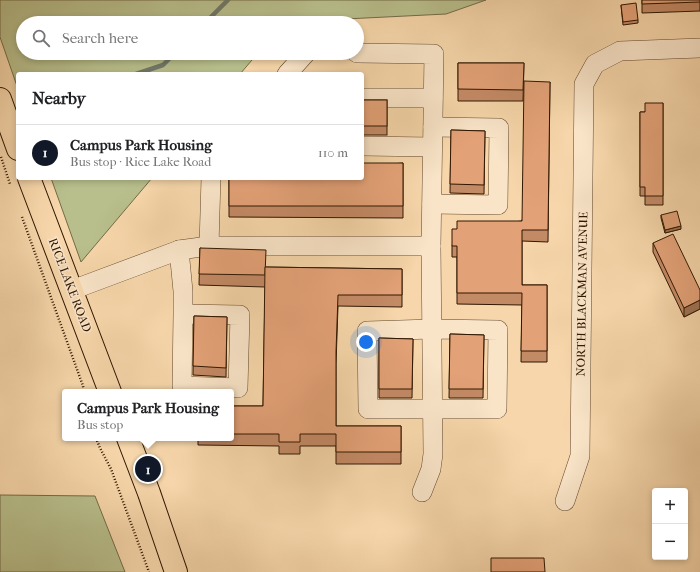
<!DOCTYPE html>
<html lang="en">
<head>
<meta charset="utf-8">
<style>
  body { margin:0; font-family:"IM FELL French Canon",serif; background:#f6f6f6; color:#202124 }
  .controls { position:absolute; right:12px; bottom:12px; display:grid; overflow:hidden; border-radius:4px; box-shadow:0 2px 6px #0003 }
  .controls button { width:36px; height:36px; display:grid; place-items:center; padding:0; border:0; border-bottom:1px solid #e0e0e0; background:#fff; color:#202124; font:20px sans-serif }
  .you { position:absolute; left:366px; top:342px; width:14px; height:14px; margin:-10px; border:3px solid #fff; border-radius:50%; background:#1a73e8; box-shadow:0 0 0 6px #1a73e833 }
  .badge { display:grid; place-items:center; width:26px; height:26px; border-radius:50%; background:#111827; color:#fff; font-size:13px; font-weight:700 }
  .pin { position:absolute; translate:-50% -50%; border:2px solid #fff; box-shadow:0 1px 4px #0006 }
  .popup { position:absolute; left:62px; top:389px; width:172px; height:52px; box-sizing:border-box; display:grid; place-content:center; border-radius:4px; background:#fff; filter:drop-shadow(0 1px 3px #0005); font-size:13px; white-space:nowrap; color:#757577 }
  .popup b { font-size:15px; color:#202124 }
  .popup::after { content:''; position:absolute; left:50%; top:100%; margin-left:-8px; border:8px solid transparent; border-top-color:#fff }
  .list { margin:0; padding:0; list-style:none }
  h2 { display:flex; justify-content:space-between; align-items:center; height:52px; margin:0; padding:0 16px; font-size:17px }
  h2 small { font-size:13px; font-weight:400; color:#757577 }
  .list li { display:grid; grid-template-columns:26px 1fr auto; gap:12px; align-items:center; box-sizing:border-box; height:56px; padding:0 16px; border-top:1px solid #e0e0e0 }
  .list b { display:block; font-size:15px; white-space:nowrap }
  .list p { margin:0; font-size:13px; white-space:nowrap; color:#757577 }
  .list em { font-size:13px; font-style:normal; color:#757577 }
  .icon { flex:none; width:22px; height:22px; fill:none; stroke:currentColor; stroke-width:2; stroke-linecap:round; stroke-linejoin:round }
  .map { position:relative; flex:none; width:700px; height:572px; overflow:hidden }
  .search { position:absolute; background:#fff; box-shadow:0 2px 6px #0003; left:16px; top:16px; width:348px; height:44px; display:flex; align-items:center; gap:10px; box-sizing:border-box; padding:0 14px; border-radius:22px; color:#757577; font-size:15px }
  .panel { position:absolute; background:#fff; box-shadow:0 2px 6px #0003; left:16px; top:72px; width:348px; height:108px; border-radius:4px }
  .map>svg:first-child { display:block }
  .green { fill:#b8bf8c; stroke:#746b46 }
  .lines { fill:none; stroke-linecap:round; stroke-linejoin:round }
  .stream { stroke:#717868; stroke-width:4.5 }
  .minor-casing { stroke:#62472b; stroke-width:20 }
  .major-casing { stroke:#301701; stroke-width:24 }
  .path { stroke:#301701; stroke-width:2.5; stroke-dasharray:1 2; stroke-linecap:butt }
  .minor { stroke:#f9e4c8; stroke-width:19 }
  .major { stroke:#f6d6aa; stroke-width:22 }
  .wall { fill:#c38a66; stroke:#301701 }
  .shaded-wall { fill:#9f7153; stroke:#301701 }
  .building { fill:#e3a177; stroke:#301701 }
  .labels { text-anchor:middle; stroke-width:3; stroke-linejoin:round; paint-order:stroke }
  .street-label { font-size:12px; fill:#301701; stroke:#f9e4c8 }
</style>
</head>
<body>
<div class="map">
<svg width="700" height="572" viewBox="0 0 700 572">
  <rect width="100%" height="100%" fill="#f6d6aa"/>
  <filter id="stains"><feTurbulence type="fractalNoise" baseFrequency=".005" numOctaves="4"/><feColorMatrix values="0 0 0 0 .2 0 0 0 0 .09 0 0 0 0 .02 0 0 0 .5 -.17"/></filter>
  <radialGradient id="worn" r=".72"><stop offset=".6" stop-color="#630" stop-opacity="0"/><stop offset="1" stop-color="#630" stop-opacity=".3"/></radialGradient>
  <g class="green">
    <polygon points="0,0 486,0 446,14 285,22 283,23 23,23 23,53 258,53 240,74 18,74 18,89 0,37"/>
    <polygon points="51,178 152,178 81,262"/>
    <polygon points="0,495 95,496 125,572 0,572"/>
  </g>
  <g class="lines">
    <g class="stream">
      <polyline points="205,23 228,0"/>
      <polyline points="136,74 163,65 175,53"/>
    </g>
    <g class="minor-casing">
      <g id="minor">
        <polyline points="287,74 306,53"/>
        <polyline points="362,98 433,98"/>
        <polyline points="362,146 432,147"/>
        <polyline points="432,204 498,205 499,128 433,127"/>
        <polyline points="209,246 211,178"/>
        <polyline points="179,250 183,291 183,314 240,315 238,388 182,386 183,314"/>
        <polyline points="72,290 179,250 209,246 431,246 434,54 357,53"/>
        <polygon points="432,329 498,330 497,409 368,409 367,331"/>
        <polyline points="422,492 431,469 433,454 431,246"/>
        <polyline points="565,501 580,456 584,84 595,64 620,51 700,48"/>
      </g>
    </g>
    <g class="major-casing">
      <g id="major">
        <polyline points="0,99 18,149"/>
        <polyline points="29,178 110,392"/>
        <polyline points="128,438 149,493 176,572"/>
      </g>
    </g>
    <g class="path">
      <polyline points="1,157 10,184"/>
      <polyline points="22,217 83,386 84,392"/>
      <polyline points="96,438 100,448 111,469 149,572"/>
    </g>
    <use href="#minor" class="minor"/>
    <use href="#major" class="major"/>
  </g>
  <g class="wall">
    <polygon points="642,0 700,0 700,11 642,13"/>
    <polygon points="621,5 638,20 638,23 623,25"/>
    <polygon points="458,63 524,63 523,101 458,101"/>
    <polygon points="550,82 548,242 522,241 522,285 547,285 547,362 521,362 522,305 457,304 457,257 452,257 452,246 457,229 522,221"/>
    <rect x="362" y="100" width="25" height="35"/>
    <polygon points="663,103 663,205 645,205 645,196 640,196 640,112 645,112"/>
    <polygon points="451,130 485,131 484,194 450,193"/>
    <polygon points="403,163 403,218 229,217 229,178"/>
    <polygon points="661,215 681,229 665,233 661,218"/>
    <polygon points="653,243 700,290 700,309 684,317 653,252"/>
    <polygon points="200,248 265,267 402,269 402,307 338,306 336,364 336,426 401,426 401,464 336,464 336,446 300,446 300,454 279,454 279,446 198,445 198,438 231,438 231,406 263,406 265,287 199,285"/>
    <polygon points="194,316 227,317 226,377 193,375"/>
    <polygon points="450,334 484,335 483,398 449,398"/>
    <polygon points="379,338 413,339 412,398 379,398"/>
  </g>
  <g class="shaded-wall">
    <polygon points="681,226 681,229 665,233 665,230"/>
    <polygon points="700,300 700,309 684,317 684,308"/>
  </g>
  <g class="building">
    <polygon points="642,0 700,0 700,2 642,4"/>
    <polygon points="636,3 638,20 623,22 621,5"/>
    <polygon points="458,63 524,63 523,90 458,89"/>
    <polygon points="524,81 550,82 548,230 522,230 522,285 547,285 547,351 521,351 522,293 457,293 457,246 452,246 452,229 457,229 457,221 522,221"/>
    <rect x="362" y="100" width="25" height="26"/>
    <polygon points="645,103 663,103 663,196 645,196 645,187 640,187 640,112 645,112"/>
    <polygon points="451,130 485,131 484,185 450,184"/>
    <polygon points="362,163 403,163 403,206 229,206 229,178 362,178"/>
    <polygon points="677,211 681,226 665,230 661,215"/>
    <polygon points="673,234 700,290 700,300 684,308 653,243"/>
    <polygon points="200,248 266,250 265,275 199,274"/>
    <polygon points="265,267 402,269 402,295 338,295 336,352 336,426 401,426 401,452 336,452 336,434 300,434 300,442 279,442 279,434 231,434 231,406 263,406"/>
    <polygon points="194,316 227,317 226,368 193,366"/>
    <polygon points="450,334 484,335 483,389 449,389"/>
    <polygon points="379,338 413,339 412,389 379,389"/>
    <polygon points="491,558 544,558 545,572 491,572"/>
  </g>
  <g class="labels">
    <g class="street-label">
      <text transform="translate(70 285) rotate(69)" y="4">RICE LAKE ROAD</text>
      <text transform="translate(582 294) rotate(-89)" y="4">NORTH BLACKMAN AVENUE</text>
    </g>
  </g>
  <rect width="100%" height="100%" filter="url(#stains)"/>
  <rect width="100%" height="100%" fill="url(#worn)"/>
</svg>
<div class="controls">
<button>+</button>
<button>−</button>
</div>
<div class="you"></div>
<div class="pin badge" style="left:148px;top:469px">1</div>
<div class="popup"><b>Campus Park Housing</b>Bus stop</div>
<div class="search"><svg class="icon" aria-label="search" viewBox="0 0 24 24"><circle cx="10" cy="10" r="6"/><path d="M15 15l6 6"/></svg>Search here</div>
<section class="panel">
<h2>Nearby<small></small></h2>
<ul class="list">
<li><span class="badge">1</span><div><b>Campus Park Housing</b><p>Bus stop · Rice Lake Road</p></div><em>110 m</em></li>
</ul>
</section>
</div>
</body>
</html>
